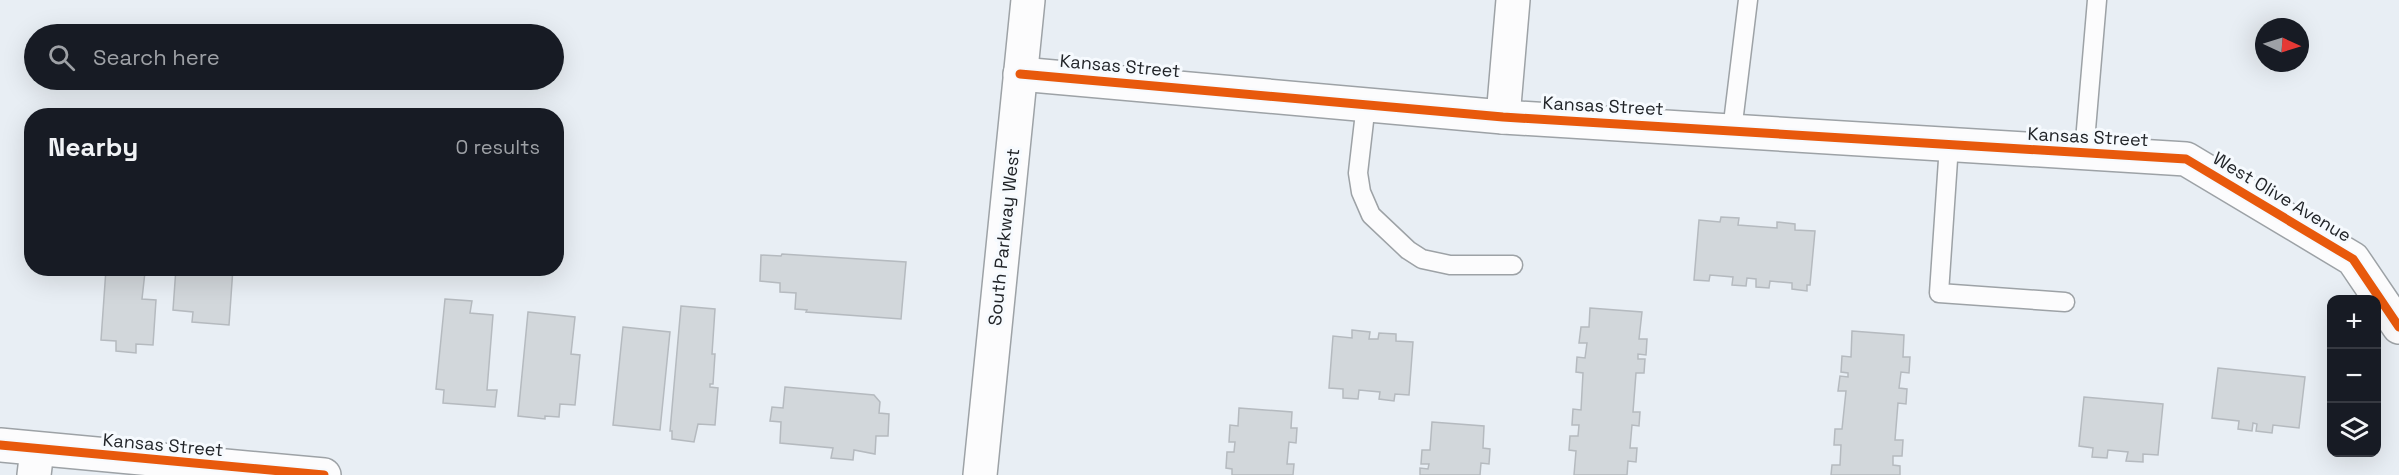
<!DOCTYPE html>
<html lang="en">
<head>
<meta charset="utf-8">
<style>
  body { margin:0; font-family:"Space Grotesk",sans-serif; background:#20242c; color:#f1f3f6 }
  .controls { position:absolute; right:18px; bottom:18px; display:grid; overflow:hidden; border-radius:12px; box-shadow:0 6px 24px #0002 }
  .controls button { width:54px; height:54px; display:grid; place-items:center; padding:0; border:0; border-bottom:2px solid #363941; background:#171b24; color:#f1f3f6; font:30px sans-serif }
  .compass { position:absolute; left:2255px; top:18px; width:54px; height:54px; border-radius:50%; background:#171b24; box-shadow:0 6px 24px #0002; rotate:94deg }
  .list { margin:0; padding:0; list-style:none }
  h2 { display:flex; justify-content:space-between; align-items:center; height:78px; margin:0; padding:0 24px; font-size:26px }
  h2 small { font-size:20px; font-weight:400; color:#9ea1a6 }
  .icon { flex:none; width:33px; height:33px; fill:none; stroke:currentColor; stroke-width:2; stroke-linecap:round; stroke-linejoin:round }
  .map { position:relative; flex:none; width:2399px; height:475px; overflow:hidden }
  .search { position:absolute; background:#171b24; box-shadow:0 6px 24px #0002; left:24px; top:24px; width:540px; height:66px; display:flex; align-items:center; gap:15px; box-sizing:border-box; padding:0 21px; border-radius:33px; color:#9ea1a6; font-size:22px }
  .panel { position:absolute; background:#171b24; box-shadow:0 6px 24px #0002; left:24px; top:108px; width:540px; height:168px; border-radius:24px }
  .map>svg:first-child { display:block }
  .building { fill:#d2d7db; stroke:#b5babf; stroke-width:1.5 }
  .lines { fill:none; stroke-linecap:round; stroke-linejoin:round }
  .lane-casing { stroke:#9da2a6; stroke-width:21 }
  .street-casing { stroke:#9da2a6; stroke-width:36 }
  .secondary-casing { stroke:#9da2a6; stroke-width:36 }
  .lane { stroke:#fcfcfd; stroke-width:18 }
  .street { stroke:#fcfcfd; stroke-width:33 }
  .secondary { stroke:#fcfcfd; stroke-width:33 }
  .cycleway-casing { stroke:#f6fafe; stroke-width:13 }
  .cycleway { stroke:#e8590c; stroke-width:9 }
  .labels { text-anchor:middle; stroke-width:6; stroke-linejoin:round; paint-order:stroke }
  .street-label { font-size:18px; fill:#212428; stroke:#f6fafe }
</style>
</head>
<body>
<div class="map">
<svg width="2399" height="475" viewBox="0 0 2399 475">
  <rect width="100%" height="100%" fill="#e8eef4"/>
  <g class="building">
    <polygon points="1721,217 1739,218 1738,225 1777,228 1777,222 1795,224 1795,230 1815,231 1810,285 1807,285 1807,291 1792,289 1792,283 1770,281 1769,288 1756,287 1756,279 1747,278 1746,286 1732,285 1733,277 1710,275 1709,281 1694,280 1699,220 1720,222"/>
    <polygon points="782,254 906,262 901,319 806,312 807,310 795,309 796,293 780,292 780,283 760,281 761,255 781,256"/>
    <polygon points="176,268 233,268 229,325 192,322 193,312 173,310"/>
    <polygon points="106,269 145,272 142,299 156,300 153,345 136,344 136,353 116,351 116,341 101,340"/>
    <polygon points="445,299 472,301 470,313 493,315 487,390 497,390 495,407 443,403 444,390 436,389"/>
    <polygon points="681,306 715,309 712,354 715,354 713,384 710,384 710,387 718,388 715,425 698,424 694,442 672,439 672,431 670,431"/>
    <polygon points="1590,308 1642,312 1639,339 1647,339 1646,355 1638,354 1638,359 1645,359 1644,373 1636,373 1633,412 1640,412 1639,426 1632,425 1630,448 1637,448 1636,462 1628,461 1627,475 1574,475 1576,451 1569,450 1570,436 1578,436 1579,425 1572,425 1573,409 1581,410 1583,373 1576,372 1577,357 1585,358 1587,343 1579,343 1581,327 1589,327"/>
    <polygon points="528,312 575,317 571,354 580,355 575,405 560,404 559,417 545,416 545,419 518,416"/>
    <polygon points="623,327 670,332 660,430 613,425"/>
    <polygon points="1352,330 1370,332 1369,339 1378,339 1379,333 1396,334 1396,341 1413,342 1409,395 1395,394 1394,401 1379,399 1380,392 1359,390 1358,399 1343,398 1343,389 1329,388 1333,336 1352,338"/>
    <polygon points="1852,331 1904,335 1903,357 1910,357 1909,373 1901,372 1899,388 1907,389 1906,404 1898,403 1895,440 1903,440 1902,456 1893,456 1893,465 1900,466 1900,475 1831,475 1832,465 1840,465 1841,445 1834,445 1835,429 1842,429 1846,391 1838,391 1840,376 1848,377 1848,373 1841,372 1842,356 1851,357"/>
    <polygon points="2218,368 2305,377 2299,428 2273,425 2272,433 2256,431 2257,424 2253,423 2252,431 2238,429 2239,421 2212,418"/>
    <polygon points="785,387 874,395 880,402 879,413 889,414 888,436 876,436 875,454 854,450 853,460 831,458 833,448 780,443 781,422 770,421 772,407 783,408"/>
    <polygon points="2084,397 2163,404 2158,455 2143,454 2143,462 2126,461 2128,452 2108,450 2107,458 2092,457 2093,448 2079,446"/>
    <polygon points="1239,408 1292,412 1291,428 1297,428 1296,443 1289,442 1287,464 1294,464 1293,475 1232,475 1232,469 1226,468 1227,452 1234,452 1235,442 1229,442 1230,425 1238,426"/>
    <polygon points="1432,422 1484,426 1483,448 1490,449 1489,464 1481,463 1480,475 1420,475 1420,468 1428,469 1429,464 1421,464 1422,450 1430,450"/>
  </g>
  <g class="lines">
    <g class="lane-casing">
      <g id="lane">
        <polyline points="1366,104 1358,173 1361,192 1371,215 1408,250 1422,259 1450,265 1513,265"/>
        <polyline points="1732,131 1748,0"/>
        <polyline points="1949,145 1939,293 2065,302"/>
        <polyline points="2084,153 2097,0"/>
      </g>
    </g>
    <g class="street-casing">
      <g id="street">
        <polyline points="1020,74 1503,117 2186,159 2353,259 2399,327"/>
        <polyline points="1503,117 1513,0"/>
        <polyline points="34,475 37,450"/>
      </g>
    </g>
    <g class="secondary-casing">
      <g id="secondary">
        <polyline points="0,445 324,475"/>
        <polyline points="980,475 1028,0"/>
      </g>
    </g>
    <use href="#lane" class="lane"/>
    <use href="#street" class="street"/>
    <use href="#secondary" class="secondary"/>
    <g class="cycleway-casing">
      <g id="cycleway">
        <polyline points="1020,74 1503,117 2186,159 2353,259 2399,327"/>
        <polyline points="0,445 324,475"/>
      </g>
    </g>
    <use href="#cycleway" class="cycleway"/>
  </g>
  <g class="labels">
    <g class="street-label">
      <text transform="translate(1120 66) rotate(5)" y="6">Kansas Street</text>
      <text transform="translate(1603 106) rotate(3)" y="6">Kansas Street</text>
      <text transform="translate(2088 137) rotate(3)" y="6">Kansas Street</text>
      <text transform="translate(2282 197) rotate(31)" y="6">West Olive Avenue</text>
      <text transform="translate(1004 237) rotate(-84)" y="6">South Parkway West</text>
      <text transform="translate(163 445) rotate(5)" y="6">Kansas Street</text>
    </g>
  </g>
</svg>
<div class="controls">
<button>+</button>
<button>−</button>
<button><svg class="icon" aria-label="layers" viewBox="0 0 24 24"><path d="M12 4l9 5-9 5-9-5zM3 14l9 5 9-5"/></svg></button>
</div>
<svg class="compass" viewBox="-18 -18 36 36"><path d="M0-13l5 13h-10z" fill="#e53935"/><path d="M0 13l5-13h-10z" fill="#9ea1a6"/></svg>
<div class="search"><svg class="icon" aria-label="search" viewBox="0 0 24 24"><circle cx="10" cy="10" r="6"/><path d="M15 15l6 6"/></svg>Search here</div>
<section class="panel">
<h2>Nearby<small>0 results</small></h2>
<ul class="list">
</ul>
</section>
</div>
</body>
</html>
